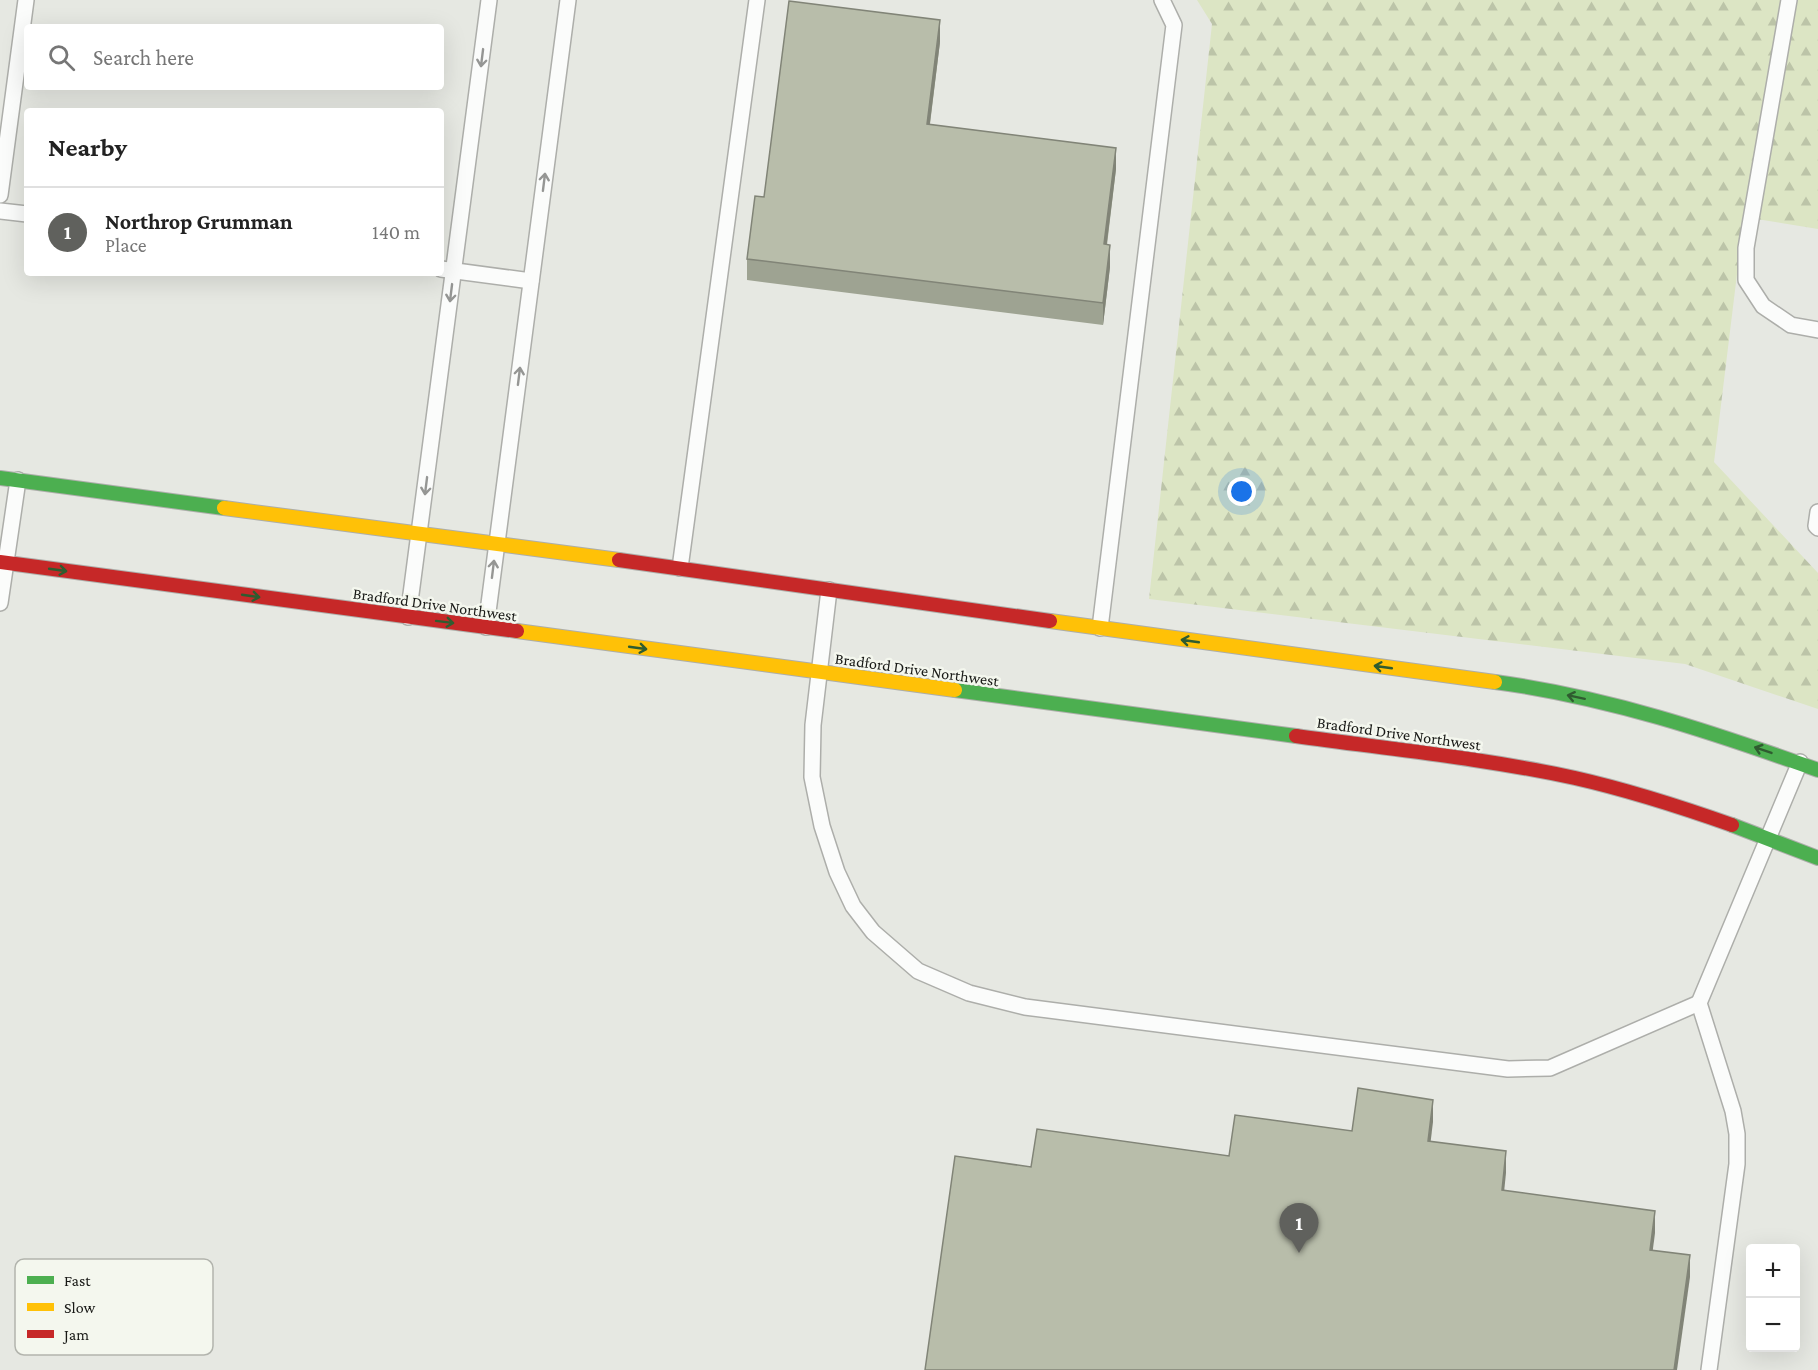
<!DOCTYPE html>
<html lang="en">
<head>
<meta charset="utf-8">
<style>
  body { margin:0; font-family:"Crimson Pro",serif; background:#f2f2f2; color:#222 }
  .controls { position:absolute; right:18px; bottom:18px; display:grid; overflow:hidden; border-radius:6px; box-shadow:0 6px 24px #0002 }
  .controls button { width:54px; height:54px; display:grid; place-items:center; padding:0; border:0; border-bottom:2px solid #e0e0e0; background:#fff; color:#222; font:30px sans-serif }
  .you { position:absolute; left:1242px; top:492px; width:21px; height:21px; margin:-15px; border:4px solid #fff; border-radius:50%; background:#1a73e8; box-shadow:0 0 0 9px #1a73e833 }
  .badge { display:grid; place-items:center; width:39px; height:39px; border-radius:50%; background:#60615d; color:#fff; font-size:20px; font-weight:700 }
  .pin { position:absolute; translate:-50% -50px; filter:drop-shadow(0 2px 3px #0008) }
  .pin::after { content:''; position:absolute; top:32px; width:21px; height:18px; background:inherit; clip-path:polygon(0 0,100% 0,50% 100%) }
  .list { margin:0; padding:0; list-style:none }
  h2 { display:flex; justify-content:space-between; align-items:center; height:78px; margin:0; padding:0 24px; font-size:26px }
  h2 small { font-size:20px; font-weight:400; color:#767676 }
  .list li { display:grid; grid-template-columns:39px 1fr auto; gap:18px; align-items:center; box-sizing:border-box; height:90px; padding:0 24px; border-top:2px solid #e0e0e0 }
  .list b { display:block; font-size:22px; white-space:nowrap }
  .list p { margin:0; font-size:20px; white-space:nowrap; color:#767676 }
  .list em { font-size:20px; font-style:normal; color:#767676 }
  .icon { flex:none; width:33px; height:33px; fill:none; stroke:currentColor; stroke-width:2; stroke-linecap:round; stroke-linejoin:round }
  .map { position:relative; flex:none; width:1818px; height:1370px; overflow:hidden }
  .search { position:absolute; background:#fff; box-shadow:0 6px 24px #0002; left:24px; top:24px; width:420px; height:66px; display:flex; align-items:center; gap:15px; box-sizing:border-box; padding:0 21px; border-radius:6px; color:#767676; font-size:22px }
  .panel { position:absolute; background:#fff; box-shadow:0 6px 24px #0002; left:24px; top:108px; width:420px; height:168px; border-radius:6px }
  .map>svg:first-child { display:block }
  .forest { fill:url(#forest-firs) }
  .lines { fill:none; stroke-linecap:round; stroke-linejoin:round }
  .lane-casing { stroke:#adaeaa; stroke-width:18 }
  .fast-casing { stroke:#adaeaa; stroke-width:16 }
  .slow-casing { stroke:#adaeaa; stroke-width:16 }
  .jam-casing { stroke:#adaeaa; stroke-width:16 }
  .lane { stroke:#fbfcfb; stroke-width:15 }
  .fast { stroke:#4caf50; stroke-width:14 }
  .slow { stroke:#ffc107; stroke-width:14 }
  .jam { stroke:#c62828; stroke-width:14 }
  .wall { fill:#9ea392 }
  .shaded-wall { fill:#818477 }
  .building { fill:#b8bdaa; stroke:#818477; stroke-width:1.5 }
  .oneway { stroke:#959694 }
  .oneway2 { stroke:#2f5c30 }
  .labels { text-anchor:middle; stroke-width:5; stroke-linejoin:round; paint-order:stroke }
  .street-label { font-size:16px; fill:#181916; stroke:#f4f7ee }
  .key { fill:#f4f7ee; stroke:#b2b4ad; stroke-width:1.5 }
  .key-label { font-size:16px; fill:#181916 }
</style>
</head>
<body>
<div class="map">
<svg width="1818" height="1370" viewBox="0 0 1818 1370">
  <defs>
    <pattern id="forest-firs" width="22" height="20" patternUnits="userSpaceOnUse" patternTransform="scale(1.5)"><rect width="22" height="20" fill="#dce5c4"/><path d="M5 1l3.5 6h-7zM16 11l3.5 6h-7z" fill="#bcc4a8"/></pattern>
  </defs>
  <rect width="100%" height="100%" fill="#e6e8e2"/>
  <polygon class="forest" points="1197,0 1818,0 1818,229 1744,217 1714,462 1818,573 1818,709 1685,664 1149,599 1212,24"/>
  <g class="lines">
    <g class="lane-casing">
      <g id="lane">
        <polyline points="1789,0 1746,248 1746,280 1763,306 1791,325 1818,330"/>
        <polyline points="0,195 26,0"/>
        <polyline points="0,211 27,214"/>
        <polyline points="441,269 531,281"/>
        <polyline points="1818,512 1816,526 1818,528"/>
        <polyline points="680,568 757,0"/>
        <polyline points="829,590 813,725 812,777 822,826 837,872 853,906 873,932 918,971 969,993 1025,1007 1508,1069 1550,1068 1699,1003"/>
        <polyline points="0,603 18,480"/>
        <polyline points="408,617 489,0"/>
        <polyline points="486,627 568,0"/>
        <polyline points="1100,628 1174,25 1162,0"/>
        <polyline points="1709,1370 1737,1164 1737,1134 1733,1111 1699,1003 1800,762"/>
      </g>
    </g>
    <g class="fast-casing">
      <g id="fast">
        <polyline points="0,478 224,508"/>
        <path d="M 1495,682 C 1607,697 1712,732 1818,770"/>
        <polyline points="955,690 1296,736"/>
        <polyline points="1732,825 1818,858"/>
      </g>
    </g>
    <g class="slow-casing">
      <g id="slow">
        <polyline points="224,508 619,560"/>
        <polyline points="1050,621 1495,682"/>
        <polyline points="517,631 955,690"/>
      </g>
    </g>
    <g class="jam-casing">
      <g id="jam">
        <polyline points="619,560 1050,621"/>
        <polyline points="0,562 517,631"/>
        <path d="M 1296,736 C 1389,749 1483,758 1575,778 C 1628,790 1681,807 1732,825"/>
      </g>
    </g>
    <use href="#lane" class="lane"/>
    <use href="#fast" class="fast"/>
    <use href="#slow" class="slow"/>
    <use href="#jam" class="jam"/>
  </g>
  <polygon class="wall" points="940,42 930,124 1116,169 1107,245 1110,267 1103,325 747,280 747,259 764,197"/>
  <g class="shaded-wall">
    <polygon points="940,20 940,42 927,146 927,124"/>
    <polygon points="1116,148 1116,169 1104,266 1104,244"/>
    <polygon points="1110,245 1110,267 1103,325 1103,303"/>
    <polygon points="1433,1100 1433,1122 1428,1163 1428,1141"/>
    <polygon points="1506,1151 1506,1173 1502,1212 1502,1190"/>
    <polygon points="1655,1211 1655,1233 1650,1272 1650,1250"/>
    <polygon points="1690,1255 1690,1277 1677,1370 1674,1370"/>
  </g>
  <g class="building">
    <polygon points="789,1 940,20 927,124 1116,148 1104,244 1110,245 1103,303 747,259 755,196 764,197"/>
    <polygon points="1358,1088 1433,1100 1428,1141 1506,1151 1502,1190 1655,1211 1650,1250 1690,1255 1674,1370 925,1370 955,1156 1031,1167 1037,1129 1229,1156 1235,1115 1352,1131"/>
  </g>
  <defs><path id="oneway-shaft" d="M-6 0H5M1.5-3L5.5 0L1.5 3" fill="none" stroke-width="1.6" stroke-linecap="round" stroke-linejoin="round" transform="scale(1.5)"/></defs>
  <g class="oneway">
    <use href="#oneway-shaft" transform="translate(482 58) rotate(97)"/>
    <use href="#oneway-shaft" transform="translate(544 182) rotate(-83)"/>
    <use href="#oneway-shaft" transform="translate(451 293) rotate(97)"/>
    <use href="#oneway-shaft" transform="translate(519 376) rotate(-83)"/>
    <use href="#oneway-shaft" transform="translate(426 486) rotate(97)"/>
    <use href="#oneway-shaft" transform="translate(493 569) rotate(-83)"/>
  </g>
  <g class="oneway2">
    <use href="#oneway-shaft" transform="translate(58 570) rotate(8)"/>
    <use href="#oneway-shaft" transform="translate(251 596) rotate(8)"/>
    <use href="#oneway-shaft" transform="translate(445 622) rotate(7)"/>
    <use href="#oneway-shaft" transform="translate(1190 641) rotate(-172)"/>
    <use href="#oneway-shaft" transform="translate(638 648) rotate(8)"/>
    <use href="#oneway-shaft" transform="translate(1383 667) rotate(-172)"/>
    <use href="#oneway-shaft" transform="translate(1576 697) rotate(-168)"/>
    <use href="#oneway-shaft" transform="translate(1763 750) rotate(-161)"/>
  </g>
  <g class="labels">
    <g class="street-label">
      <text transform="translate(435 604) rotate(8)" y="6">Bradford Drive Northwest</text>
      <text transform="translate(917 669) rotate(8)" y="6">Bradford Drive Northwest</text>
      <text transform="translate(1399 733) rotate(8)" y="6">Bradford Drive Northwest</text>
    </g>
  </g>
  <rect x="15" y="1259" width="198" height="96" rx="9" class="key"/>
  <rect x="27" y="1276" width="27" height="8" fill="#4caf50"/>
  <rect x="27" y="1303" width="27" height="8" fill="#ffc107"/>
  <rect x="27" y="1330" width="27" height="8" fill="#c62828"/>
  <g class="key-label">
    <text x="64" y="1286">Fast</text>
    <text x="64" y="1313">Slow</text>
    <text x="64" y="1340">Jam</text>
  </g>
</svg>
<div class="controls">
<button>+</button>
<button>−</button>
</div>
<div class="you"></div>
<div class="pin badge" style="left:1299px;top:1253px">1</div>
<div class="search"><svg class="icon" aria-label="search" viewBox="0 0 24 24"><circle cx="10" cy="10" r="6"/><path d="M15 15l6 6"/></svg>Search here</div>
<section class="panel">
<h2>Nearby<small></small></h2>
<ul class="list">
<li><span class="badge">1</span><div><b>Northrop Grumman</b><p>Place</p></div><em>140 m</em></li>
</ul>
</section>
</div>
</body>
</html>
